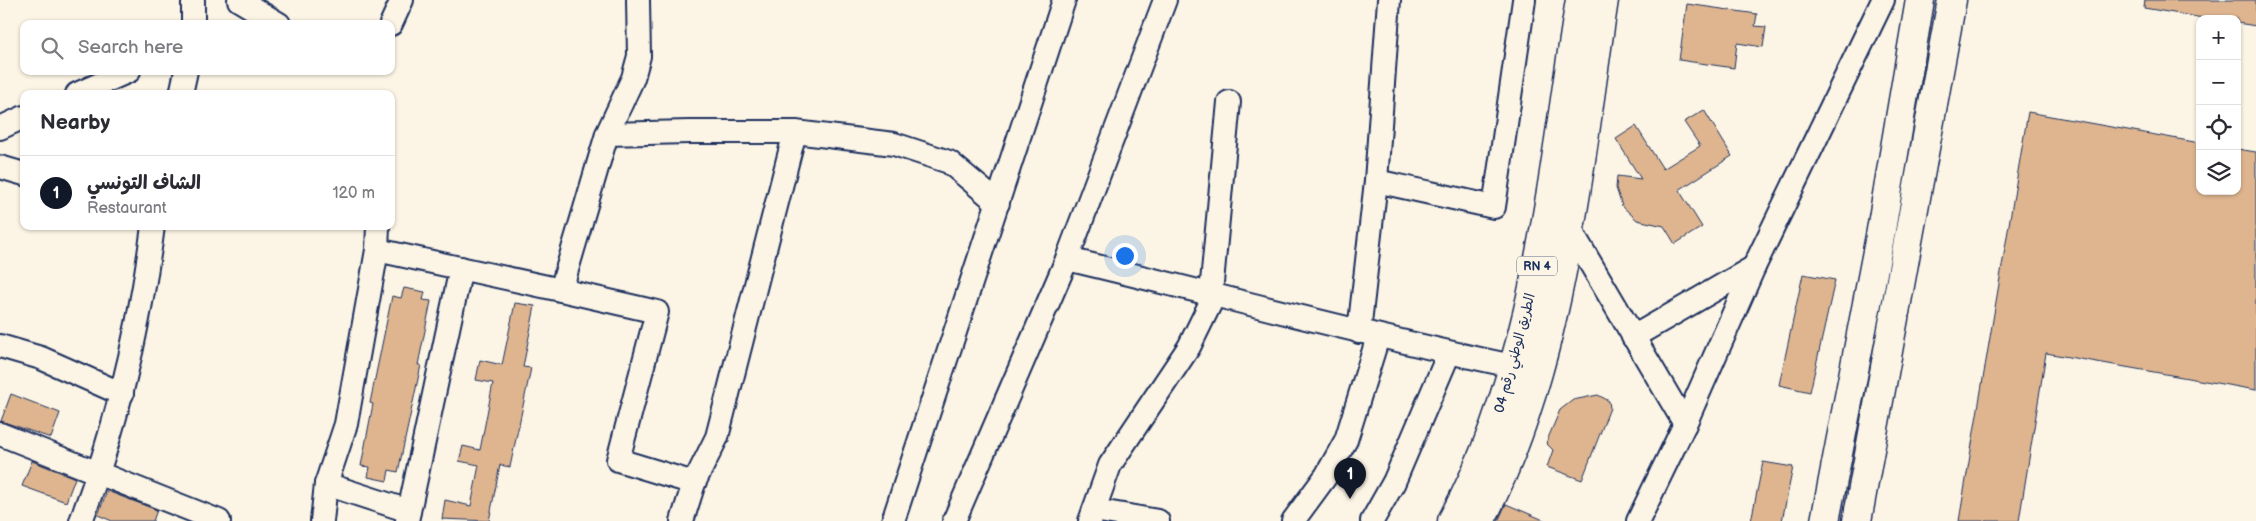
<!DOCTYPE html>
<html lang="en">
<head>
<meta charset="utf-8">
<style>
  body { margin:0; font-family:"Balsamiq Sans","Playpen Sans Arabic",sans-serif; background:#f2f2f3; color:#2b2b33 }
  .controls { position:absolute; right:15px; top:15px; display:grid; overflow:hidden; border-radius:10px; box-shadow:0 1px 4px #0004 }
  .controls button { width:45px; height:45px; display:grid; place-items:center; padding:0; border:0; border-bottom:1px solid #e1e1e2; background:#fff; color:#2b2b33; font:25px sans-serif }
  .you { position:absolute; left:1124px; top:255px; width:18px; height:18px; margin:-12px; border:4px solid #fff; border-radius:50%; background:#1a73e8; box-shadow:0 0 0 8px #1a73e833 }
  .badge { display:grid; place-items:center; width:32px; height:32px; border-radius:50%; background:#111827; color:#fff; font-size:16px; font-weight:700 }
  .pin { position:absolute; translate:-50% -41px; filter:drop-shadow(0 1px 2px #0008) }
  .pin::after { content:''; position:absolute; top:26px; width:18px; height:15px; background:inherit; clip-path:polygon(0 0,100% 0,50% 100%) }
  .list { margin:0; padding:0; list-style:none }
  h2 { display:flex; justify-content:space-between; align-items:center; height:65px; margin:0; padding:0 20px; font-size:21px }
  h2 small { font-size:16px; font-weight:400; color:#7c7c81 }
  .list li { display:grid; grid-template-columns:32px 1fr auto; gap:15px; align-items:center; box-sizing:border-box; height:75px; padding:0 20px; border-top:1px solid #e1e1e2 }
  .list b { display:block; font-size:19px; white-space:nowrap }
  .list p { margin:0; font-size:16px; white-space:nowrap; color:#7c7c81 }
  .list em { font-size:16px; font-style:normal; color:#7c7c81 }
  .icon { flex:none; width:28px; height:28px; fill:none; stroke:currentColor; stroke-width:2; stroke-linecap:round; stroke-linejoin:round }
  .map { position:relative; flex:none; width:2256px; height:521px; overflow:hidden }
  .search { position:absolute; background:#fff; box-shadow:0 1px 4px #0004; left:20px; top:20px; width:375px; height:55px; display:flex; align-items:center; gap:12px; box-sizing:border-box; padding:0 18px; border-radius:10px; color:#7c7c81; font-size:19px }
  .panel { position:absolute; background:#fff; box-shadow:0 1px 4px #0004; left:20px; top:90px; width:375px; height:140px; border-radius:10px }
  .map>svg:first-child { display:block }
  .building { fill:#deb58f; stroke:#1b2f5e }
  .lines { fill:none; stroke-linecap:round; stroke-linejoin:round }
  .minor-casing { stroke:#1b2f5e; stroke-width:26 }
  .major-casing { stroke:#1b2f5e; stroke-width:31 }
  .highway-casing { stroke:#1b2f5e; stroke-width:31 }
  .minor { stroke:#fcf5e5; stroke-width:22 }
  .major { stroke:#fcf5e5; stroke-width:28 }
  .highway { stroke:#fcf5e5; stroke-width:28 }
  .labels { text-anchor:middle; stroke-width:4; stroke-linejoin:round; paint-order:stroke }
  .shield { fill:#fcf5e5; stroke:#5e6a86; stroke-width:1 }
  .shield-label { font-size:12px; font-weight:bold; fill:#1b2f5e }
  .street-label { font-size:14px; fill:#1b2f5e; stroke:#fcf5e5 }
</style>
</head>
<body>
<div class="map">
<svg width="2256" height="521" viewBox="0 0 2256 521">
  <rect width="100%" height="100%" fill="#fcf5e5"/>
  <filter id="ink" filterUnits="userSpaceOnUse"><feTurbulence type="fractalNoise" baseFrequency=".02" numOctaves="2"/><feDisplacementMap in="SourceGraphic" scale="10" xChannelSelector="R" yChannelSelector="G"/><feConvolveMatrix kernelMatrix="1 2 1 2 8 2 1 2 1" color-interpolation-filters="sRGB"/></filter>
  <g filter="url(#ink)">
    <g class="building">
      <polygon points="2145,0 2256,0 2256,26 2237,23 2237,19 2209,19 2144,8"/>
      <polygon points="1687,4 1757,14 1755,26 1766,27 1763,47 1737,43 1734,68 1679,60"/>
      <polygon points="1704,110 1732,156 1679,190 1702,227 1675,244 1664,226 1637,220 1622,206 1616,188 1617,176 1641,179 1616,139 1636,126 1663,169 1700,146 1684,122"/>
      <polygon points="2028,112 2200,143 2200,191 2237,191 2237,149 2256,152 2256,390 2046,353 2019,521 1959,521"/>
      <polygon points="1803,274 1835,280 1810,392 1779,385"/>
      <polygon points="404,288 425,292 423,300 431,301 418,365 421,365 398,472 389,470 387,481 368,477 370,467 361,466 373,404 370,403 392,296 401,298"/>
      <polygon points="515,303 535,306 523,367 531,368 510,467 500,465 489,521 442,519 445,500 471,506 479,465 459,461 463,446 480,450 493,383 476,380 480,360 502,365"/>
      <polygon points="11,394 60,413 51,438 1,421"/>
      <polygon points="1598,395 1609,401 1610,408 1582,480 1547,467 1553,450 1546,443 1560,410 1573,400"/>
      <polygon points="32,461 75,478 66,502 22,486"/>
      <polygon points="1763,462 1793,467 1782,521 1751,521"/>
      <polygon points="107,491 157,510 153,521 112,521 98,515"/>
      <polygon points="1506,504 1546,521 1498,521"/>
    </g>
    <g class="lines">
      <g class="minor-casing">
        <g id="minor">
          <polyline points="239,0 279,24"/>
          <polyline points="638,0 639,56 633,78 607,134 561,290 657,312 618,460 694,483 682,521"/>
          <polyline points="193,24 193,0"/>
          <polyline points="391,24 402,0"/>
          <polyline points="77,94 129,71"/>
          <polyline points="181,94 186,71"/>
          <polyline points="0,128 24,117"/>
          <polyline points="607,134 689,132 795,132 894,144 949,162 998,203"/>
          <polyline points="0,167 24,174"/>
          <polyline points="1376,181 1494,207 1524,0"/>
          <polyline points="1569,227 1685,424"/>
          <polyline points="377,250 561,290"/>
          <path d="M 1067,259 C 1216,294 1363,335 1513,366"/>
          <polyline points="1211,293 1229,102"/>
          <polyline points="1359,332 1376,181 1389,0"/>
          <polyline points="1633,337 1754,267"/>
          <polyline points="0,346 41,358 122,394"/>
          <polyline points="0,434 219,521"/>
          <polyline points="694,483 717,437 795,132"/>
          <polyline points="326,484 409,511"/>
          <polyline points="1094,510 1158,521"/>
          <path d="M 81,521 C 117,426 140,327 153,226"/>
          <polyline points="322,521 326,484 346,424 377,250 378,226"/>
          <polyline points="407,521 461,268"/>
          <polyline points="893,521 1064,0"/>
          <polyline points="954,521 1067,259 1165,0"/>
          <polyline points="1090,521 1110,465 1189,347 1215,294"/>
          <polyline points="1293,521 1326,476 1346,440 1378,337"/>
          <polyline points="1372,521 1394,482 1449,353"/>
          <polyline points="1638,521 1685,424 1754,267 1883,0"/>
        </g>
      </g>
      <g class="major-casing">
        <g id="major">
          <polyline points="1825,521 1880,236 1920,0"/>
          <polyline points="1857,521 1952,0"/>
        </g>
      </g>
      <g class="highway-casing">
        <g id="highway">
          <path d="M 1452,521 C 1537,364 1552,173 1580,0"/>
          <path d="M 1480,521 C 1562,367 1578,170 1604,0"/>
        </g>
      </g>
      <use href="#minor" class="minor"/>
      <use href="#major" class="major"/>
      <use href="#highway" class="highway"/>
    </g>
  </g>
  <g class="labels">
    <rect class="shield" x="1517" y="256.5" width="40" height="19" rx="4"/>
    <g class="shield-label">
      <text x="1537" y="270">RN 4</text>
    </g>
    <g class="street-label">
      <text transform="translate(1514 353) rotate(-75)" y="5">الطريق الوطني رقم 04</text>
    </g>
  </g>
</svg>
<div class="controls">
<button>+</button>
<button>−</button>
<button><svg class="icon" aria-label="locate" viewBox="0 0 24 24"><circle cx="12" cy="12" r="6"/><path d="M12 2v4M12 18v4M2 12h4M18 12h4"/></svg></button>
<button><svg class="icon" aria-label="layers" viewBox="0 0 24 24"><path d="M12 4l9 5-9 5-9-5zM3 14l9 5 9-5"/></svg></button>
</div>
<div class="you"></div>
<div class="pin badge" style="left:1350px;top:499px">1</div>
<div class="search"><svg class="icon" aria-label="search" viewBox="0 0 24 24"><circle cx="10" cy="10" r="6"/><path d="M15 15l6 6"/></svg>Search here</div>
<section class="panel">
<h2>Nearby<small></small></h2>
<ul class="list">
<li><span class="badge">1</span><div><b>الشاف التونسي</b><p>Restaurant</p></div><em>120 m</em></li>
</ul>
</section>
</div>
</body>
</html>
